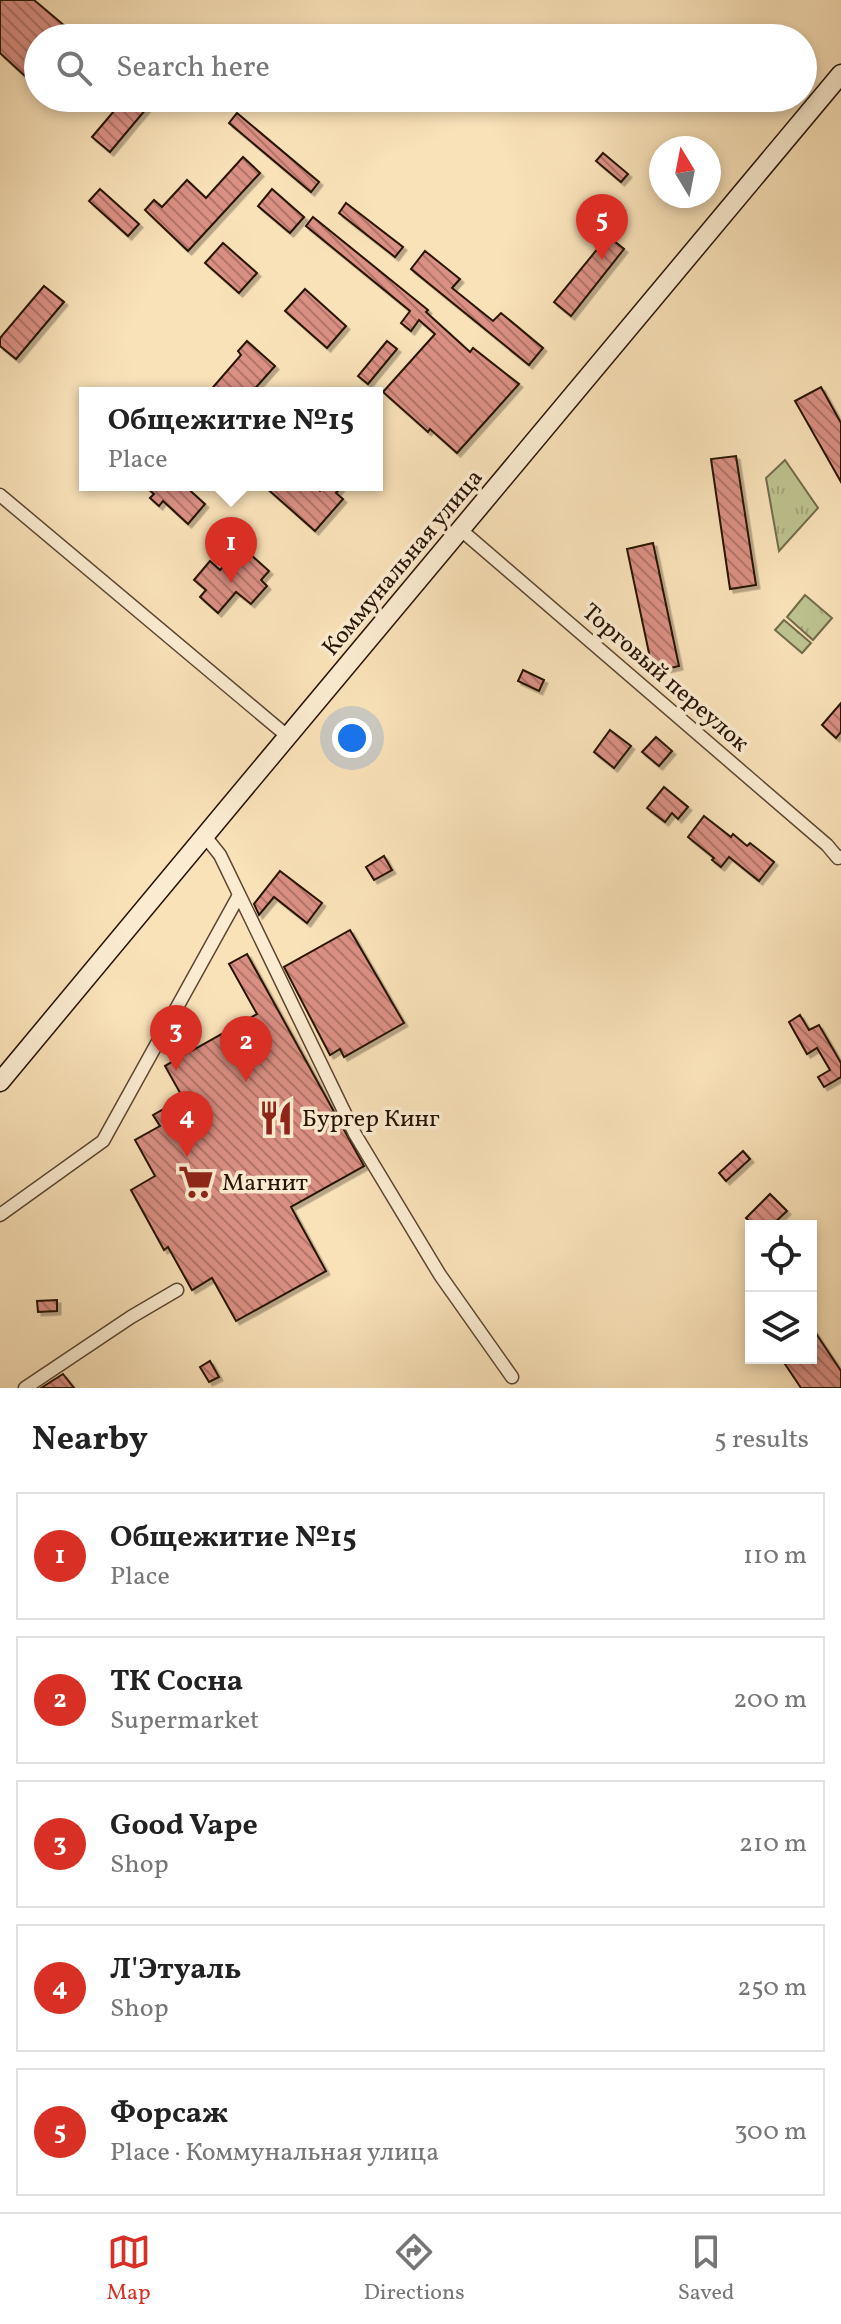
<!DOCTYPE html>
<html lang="en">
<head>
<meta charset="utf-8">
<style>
  body { margin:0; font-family:Vollkorn,serif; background:#f6f6f6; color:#222 }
  .controls { position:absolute; right:24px; bottom:24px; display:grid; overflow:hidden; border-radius:0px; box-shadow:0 4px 12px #0003 }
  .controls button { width:72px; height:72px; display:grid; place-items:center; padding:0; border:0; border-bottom:2px solid #e0e0e0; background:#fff; color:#222; font:40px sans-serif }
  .compass { position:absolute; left:649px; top:136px; width:72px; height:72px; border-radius:50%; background:#fff; box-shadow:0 4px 12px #0003; rotate:350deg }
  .you { position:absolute; left:352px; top:738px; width:28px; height:28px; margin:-20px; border:6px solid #fff; border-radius:50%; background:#1a73e8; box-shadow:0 0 0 12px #1a73e833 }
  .badge { display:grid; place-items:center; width:52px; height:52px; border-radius:50%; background:#d93025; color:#fff; font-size:26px; font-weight:700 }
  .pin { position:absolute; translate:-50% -66px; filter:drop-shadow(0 2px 4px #0008) }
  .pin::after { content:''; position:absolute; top:42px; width:28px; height:24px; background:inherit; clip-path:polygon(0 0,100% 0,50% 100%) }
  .popup { position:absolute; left:79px; top:387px; width:304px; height:104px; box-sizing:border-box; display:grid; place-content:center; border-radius:0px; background:#fff; filter:drop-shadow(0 2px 6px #0005); font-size:26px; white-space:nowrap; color:#767676 }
  .popup b { font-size:30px; color:#222 }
  .popup::after { content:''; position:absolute; left:50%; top:100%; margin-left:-16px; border:16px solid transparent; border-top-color:#fff }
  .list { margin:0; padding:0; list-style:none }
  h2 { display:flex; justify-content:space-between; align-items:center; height:104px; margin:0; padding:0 32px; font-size:34px }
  h2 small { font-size:26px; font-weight:400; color:#767676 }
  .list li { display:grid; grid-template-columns:52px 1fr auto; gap:24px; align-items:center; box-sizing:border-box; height:128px; margin:0 16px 16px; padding:0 16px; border:2px solid #e0e0e0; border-radius:0px }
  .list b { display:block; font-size:30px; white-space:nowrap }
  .list p { margin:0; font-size:26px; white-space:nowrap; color:#767676 }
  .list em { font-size:26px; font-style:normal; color:#767676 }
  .icon { flex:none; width:44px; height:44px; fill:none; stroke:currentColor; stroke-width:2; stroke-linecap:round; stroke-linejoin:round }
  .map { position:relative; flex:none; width:841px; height:1388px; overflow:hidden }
  .search { position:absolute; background:#fff; box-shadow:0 4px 12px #0003; left:24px; right:24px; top:24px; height:88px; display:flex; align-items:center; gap:20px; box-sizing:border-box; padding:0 28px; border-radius:44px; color:#767676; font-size:30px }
  .sheet { height:824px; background:#fff }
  nav { display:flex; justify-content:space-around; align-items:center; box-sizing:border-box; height:112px; border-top:2px solid #e0e0e0; background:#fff; font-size:22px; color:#767676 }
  nav a { display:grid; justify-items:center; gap:4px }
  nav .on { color:#d93025 }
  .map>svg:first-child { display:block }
  .grass { fill:url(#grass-tufts); stroke:#726b4a; stroke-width:2 }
  .building { fill:url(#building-back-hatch); stroke:#271306; stroke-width:2; filter:url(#shadow) }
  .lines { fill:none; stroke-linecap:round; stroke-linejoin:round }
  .minor-casing { stroke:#5c4632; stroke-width:15 }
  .secondary-casing { stroke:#271306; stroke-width:21 }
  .minor { stroke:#fbecd1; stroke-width:12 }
  .secondary { stroke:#fbecd1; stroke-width:18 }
  .labels { text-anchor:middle; stroke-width:7; stroke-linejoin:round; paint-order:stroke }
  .street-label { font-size:24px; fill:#271306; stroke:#fbecd1 }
  .poi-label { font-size:24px; fill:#271306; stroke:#fbecd1; text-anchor:start }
</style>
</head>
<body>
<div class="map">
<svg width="841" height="1388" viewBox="0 0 841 1388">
  <defs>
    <pattern id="grass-tufts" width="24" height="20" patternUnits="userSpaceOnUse" patternTransform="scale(2)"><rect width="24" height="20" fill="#bdc38f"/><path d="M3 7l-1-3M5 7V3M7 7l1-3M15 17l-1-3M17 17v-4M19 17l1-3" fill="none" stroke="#a2a77a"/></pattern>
    <pattern id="building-back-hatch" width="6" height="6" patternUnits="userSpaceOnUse" patternTransform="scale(2)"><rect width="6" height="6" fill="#db9084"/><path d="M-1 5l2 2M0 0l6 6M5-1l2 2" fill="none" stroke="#b2746a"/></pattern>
    <filter id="shadow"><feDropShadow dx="3.5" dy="3.5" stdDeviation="0" flood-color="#0004"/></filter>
  </defs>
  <rect width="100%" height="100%" fill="#f9e1b8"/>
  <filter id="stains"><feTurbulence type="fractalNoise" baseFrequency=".0025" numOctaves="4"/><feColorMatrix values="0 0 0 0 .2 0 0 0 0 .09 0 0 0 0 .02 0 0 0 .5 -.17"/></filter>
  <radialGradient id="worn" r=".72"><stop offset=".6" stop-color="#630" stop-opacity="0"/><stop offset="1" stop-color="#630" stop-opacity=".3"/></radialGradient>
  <g class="grass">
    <polygon points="785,460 818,508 779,551 766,478"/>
    <polygon points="805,595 832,618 813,640 787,617"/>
    <polygon points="784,620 811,643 802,653 775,630"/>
  </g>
  <g class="building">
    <polygon points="0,0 34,0 72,32 66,38 38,38 38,88 0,53"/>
    <polygon points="125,98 147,98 152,102 110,152 92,137"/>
    <polygon points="237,113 319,182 311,192 229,123"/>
    <polygon points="603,153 628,174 621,182 596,161"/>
    <polygon points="243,157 260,173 188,251 145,210 154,200 162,207 187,180 206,198"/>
    <polygon points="100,189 139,224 128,236 89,201"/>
    <polygon points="272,189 304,217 290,233 258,206"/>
    <polygon points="346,203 403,247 395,257 339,213"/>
    <polygon points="313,217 428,310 426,312 470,352 473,348 519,384 457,453 430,429 428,432 383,392 435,334 419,320 411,331 401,323 410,311 306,226"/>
    <polygon points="608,236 624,249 571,316 554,302"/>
    <polygon points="223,243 257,273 239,293 205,263"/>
    <polygon points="425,251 460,279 452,288 493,321 501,313 543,348 529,365 411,269"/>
    <polygon points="44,286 64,302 16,359 0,346 0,338"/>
    <polygon points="305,289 346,326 327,348 285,311"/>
    <polygon points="247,341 275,366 251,393 208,393 241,355 238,351"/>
    <polygon points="387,341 397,349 368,384 358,376"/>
    <polygon points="821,387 841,423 841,482 795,401"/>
    <polygon points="736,456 756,585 730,589 711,459"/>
    <polygon points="144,485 184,485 205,504 188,524 163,501 159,506 150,498 154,494"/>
    <polygon points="263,485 313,485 320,491 326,485 343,485 336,493 343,499 315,531"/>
    <polygon points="653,543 679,666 653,672 627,549"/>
    <polygon points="241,546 269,571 261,580 267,586 251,604 236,592 218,613 200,597 206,590 194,580 210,561 220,570"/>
    <polygon points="523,670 544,680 539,691 518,681"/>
    <polygon points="841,703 841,732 836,738 822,725"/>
    <polygon points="610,730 631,746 614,768 594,752"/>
    <polygon points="656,737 672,751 659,766 642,752"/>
    <polygon points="664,787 688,807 678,819 672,813 665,822 647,808"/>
    <polygon points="704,816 731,837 733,834 747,846 750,843 774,862 759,881 729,857 721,867 712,860 714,858 688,837"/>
    <polygon points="384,856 392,870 374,880 366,867"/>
    <polygon points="280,871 322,903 307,923 274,897 259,915 254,904"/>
    <polygon points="350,930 404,1023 344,1057 340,1049 330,1055 284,967"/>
    <polygon points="247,954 364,1166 291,1207 326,1271 236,1321 212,1278 192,1290 168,1247 164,1250 131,1190 155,1176 135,1140 160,1126 153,1115 183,1098 165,1066 257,1014 229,964"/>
    <polygon points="800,1015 809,1030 819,1025 841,1063 841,1077 824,1087 818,1077 830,1070 817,1048 807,1054 789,1022"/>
    <polygon points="743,1151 750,1159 726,1181 719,1173"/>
    <polygon points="770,1194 787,1211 771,1226 754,1226 746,1218"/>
    <polygon points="57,1300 57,1311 38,1312 37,1301"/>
    <polygon points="811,1326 841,1371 841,1388 801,1388 781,1358 811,1358"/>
    <polygon points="210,1361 219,1377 209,1382 200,1367"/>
    <polygon points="63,1374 74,1388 41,1388"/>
  </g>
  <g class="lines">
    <g class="minor-casing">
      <g id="minor">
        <polyline points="0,495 286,735"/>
        <polyline points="461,530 827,845 838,858 841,857"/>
        <polyline points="204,835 220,855 355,1134 440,1275 512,1377"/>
        <polyline points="0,1215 103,1141 238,897"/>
        <polyline points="25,1388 131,1317 177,1290"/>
      </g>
    </g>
    <g class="secondary-casing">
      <path id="secondary" d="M 0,1082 C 279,745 561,411 841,74"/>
    </g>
    <use href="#minor" class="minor"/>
    <use href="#secondary" class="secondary"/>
  </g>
  <defs>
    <g id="restaurant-bare" transform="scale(2.76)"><path d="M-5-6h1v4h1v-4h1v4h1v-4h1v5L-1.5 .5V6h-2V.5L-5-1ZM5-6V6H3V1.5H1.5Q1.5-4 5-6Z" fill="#8f2418" stroke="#fbecd1" stroke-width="2.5" paint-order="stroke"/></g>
    <g id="supermarket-bare" transform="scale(2.76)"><path d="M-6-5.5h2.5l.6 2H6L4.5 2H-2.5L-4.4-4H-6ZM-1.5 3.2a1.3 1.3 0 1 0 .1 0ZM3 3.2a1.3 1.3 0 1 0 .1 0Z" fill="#8f2418" stroke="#fbecd1" stroke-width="2.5" paint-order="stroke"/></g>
  </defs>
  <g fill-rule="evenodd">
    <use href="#restaurant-bare" x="276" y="1118"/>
    <use href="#supermarket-bare" x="196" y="1182"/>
  </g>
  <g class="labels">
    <g class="street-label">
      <text transform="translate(402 562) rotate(-50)" y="8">Коммунальная улица</text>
      <text transform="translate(666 677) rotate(41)" y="8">Торговый переулок</text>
    </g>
    <g class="poi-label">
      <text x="302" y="1126">Бургер Кинг</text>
      <text x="222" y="1190">Магнит</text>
    </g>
  </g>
  <rect width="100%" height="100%" filter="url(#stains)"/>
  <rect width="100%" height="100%" fill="url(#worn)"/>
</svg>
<div class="controls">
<button><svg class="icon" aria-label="locate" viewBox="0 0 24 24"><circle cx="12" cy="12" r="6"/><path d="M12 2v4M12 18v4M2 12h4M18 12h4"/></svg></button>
<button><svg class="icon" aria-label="layers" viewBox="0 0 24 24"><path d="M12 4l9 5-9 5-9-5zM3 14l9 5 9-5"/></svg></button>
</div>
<svg class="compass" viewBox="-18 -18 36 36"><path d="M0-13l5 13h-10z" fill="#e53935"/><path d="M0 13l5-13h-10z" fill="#767676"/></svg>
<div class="you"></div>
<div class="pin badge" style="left:231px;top:583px">1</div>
<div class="popup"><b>Общежитие №15</b>Place</div>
<div class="pin badge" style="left:246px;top:1082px">2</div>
<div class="pin badge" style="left:176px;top:1071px">3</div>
<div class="pin badge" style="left:187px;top:1157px">4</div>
<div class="pin badge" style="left:602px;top:260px">5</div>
<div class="search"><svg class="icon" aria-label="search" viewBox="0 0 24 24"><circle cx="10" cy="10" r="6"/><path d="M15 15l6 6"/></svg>Search here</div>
</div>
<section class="sheet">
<h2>Nearby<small>5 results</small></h2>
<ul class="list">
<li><span class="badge">1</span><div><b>Общежитие №15</b><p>Place</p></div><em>110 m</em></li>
<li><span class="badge">2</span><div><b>ТК Сосна</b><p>Supermarket</p></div><em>200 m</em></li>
<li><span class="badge">3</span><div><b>Good Vape</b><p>Shop</p></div><em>210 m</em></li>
<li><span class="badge">4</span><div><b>Л'Этуаль</b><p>Shop</p></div><em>250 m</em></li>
<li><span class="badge">5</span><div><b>Форсаж</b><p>Place · Коммунальная улица</p></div><em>300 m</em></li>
</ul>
</section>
<nav>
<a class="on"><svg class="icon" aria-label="map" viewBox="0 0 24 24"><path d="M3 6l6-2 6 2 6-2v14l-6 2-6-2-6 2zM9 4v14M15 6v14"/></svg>Map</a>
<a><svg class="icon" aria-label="directions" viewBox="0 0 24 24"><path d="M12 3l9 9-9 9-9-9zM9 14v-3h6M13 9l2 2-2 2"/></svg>Directions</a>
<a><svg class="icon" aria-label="saved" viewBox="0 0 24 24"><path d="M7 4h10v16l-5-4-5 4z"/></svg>Saved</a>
</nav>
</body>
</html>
